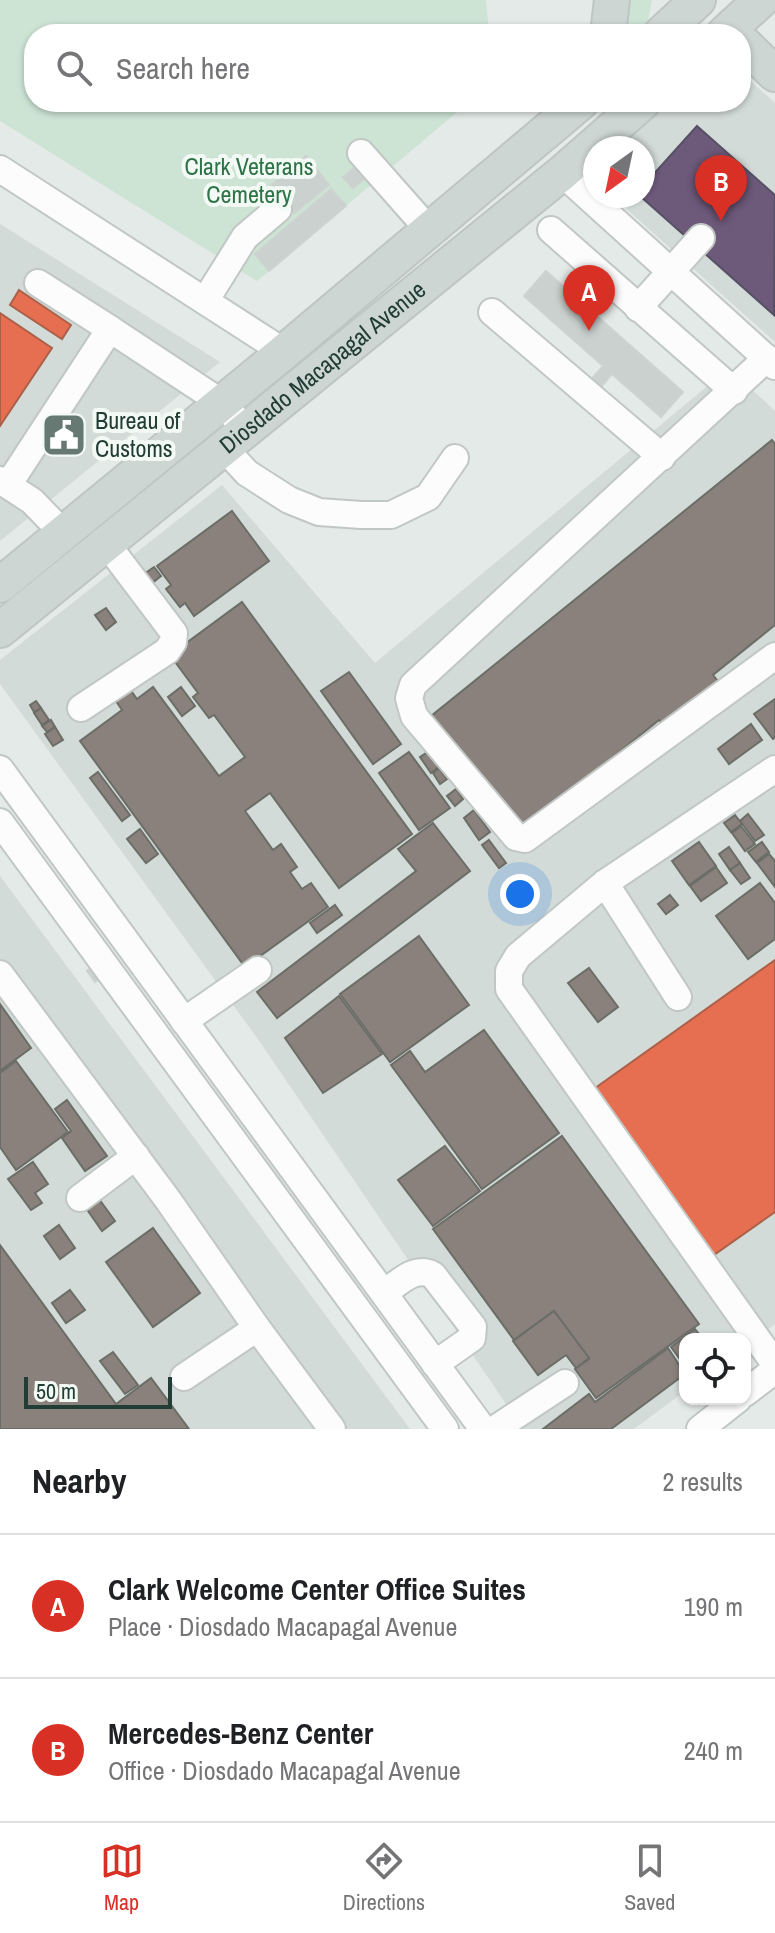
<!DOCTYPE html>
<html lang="en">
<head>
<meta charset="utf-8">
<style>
  body { margin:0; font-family:"Archivo Narrow",sans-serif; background:#f6f6f6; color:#202124 }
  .controls { position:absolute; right:24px; bottom:24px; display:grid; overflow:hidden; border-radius:16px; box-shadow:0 2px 6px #0004 }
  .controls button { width:72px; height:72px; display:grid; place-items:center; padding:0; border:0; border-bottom:2px solid #e0e0e0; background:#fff; color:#202124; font:40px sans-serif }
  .compass { position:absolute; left:583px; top:136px; width:72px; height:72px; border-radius:50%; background:#fff; box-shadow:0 2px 6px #0004; rotate:213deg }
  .scale { position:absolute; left:24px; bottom:20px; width:148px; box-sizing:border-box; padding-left:8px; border:4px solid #223d35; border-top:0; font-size:22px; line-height:28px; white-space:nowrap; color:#223d35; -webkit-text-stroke:6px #f3f9f5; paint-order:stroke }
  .you { position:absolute; left:520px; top:894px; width:28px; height:28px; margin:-20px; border:6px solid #fff; border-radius:50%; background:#1a73e8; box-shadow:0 0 0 12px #1a73e833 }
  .badge { display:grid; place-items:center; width:52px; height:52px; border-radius:50%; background:#d93025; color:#fff; font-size:26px; font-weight:700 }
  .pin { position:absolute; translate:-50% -66px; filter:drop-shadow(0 2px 4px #0008) }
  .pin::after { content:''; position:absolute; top:42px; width:28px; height:24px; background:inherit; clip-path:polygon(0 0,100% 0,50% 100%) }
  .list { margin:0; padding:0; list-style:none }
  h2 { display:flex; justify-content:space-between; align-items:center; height:104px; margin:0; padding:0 32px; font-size:34px }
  h2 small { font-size:26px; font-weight:400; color:#757577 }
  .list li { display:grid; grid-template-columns:52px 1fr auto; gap:24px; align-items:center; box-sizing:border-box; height:144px; padding:0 32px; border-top:2px solid #e0e0e0 }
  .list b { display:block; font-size:30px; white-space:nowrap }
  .list p { margin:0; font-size:26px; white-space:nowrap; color:#757577 }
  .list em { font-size:26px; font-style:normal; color:#757577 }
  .icon { flex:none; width:44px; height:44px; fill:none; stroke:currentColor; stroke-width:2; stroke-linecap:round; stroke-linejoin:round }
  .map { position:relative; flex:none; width:775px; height:1429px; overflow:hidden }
  .search { position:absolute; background:#fff; box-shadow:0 2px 6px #0004; left:24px; right:24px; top:24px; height:88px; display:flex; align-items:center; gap:20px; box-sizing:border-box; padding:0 28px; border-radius:32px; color:#757577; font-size:30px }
  .sheet { height:392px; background:#fff }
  nav { display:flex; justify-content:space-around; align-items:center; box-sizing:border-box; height:112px; border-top:2px solid #e0e0e0; background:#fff; font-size:22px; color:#757577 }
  nav a { display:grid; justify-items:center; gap:4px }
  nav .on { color:#d93025 }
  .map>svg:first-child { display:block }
  .built { fill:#d2dbd7 }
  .green { fill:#cde3d4 }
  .shops { fill:#e76f51; stroke:#ac6049; stroke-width:2 }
  .offices { fill:#6d597a; stroke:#565165; stroke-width:2 }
  .industry { fill:#8a817c; stroke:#6b6d67; stroke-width:2 }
  .building { fill:#cbd1ce; stroke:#cdd3d0; stroke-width:2 }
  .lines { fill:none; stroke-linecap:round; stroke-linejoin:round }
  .minor-casing { stroke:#c1c7c4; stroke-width:30 }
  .major-casing { stroke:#bdc6c2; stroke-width:38 }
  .minor { stroke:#fbfcfb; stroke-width:26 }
  .major { stroke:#cdd6d3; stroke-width:34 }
  .labels { text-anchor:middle; stroke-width:8; stroke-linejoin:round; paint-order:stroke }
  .park-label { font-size:24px; fill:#2d7347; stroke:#f3f9f5 }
  .street-label { font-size:24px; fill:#223d35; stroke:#f3f9f5 }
  .poi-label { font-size:24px; fill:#223d35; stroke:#f3f9f5; text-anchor:start }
</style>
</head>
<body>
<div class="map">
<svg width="775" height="1429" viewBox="0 0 775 1429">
  <rect width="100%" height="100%" fill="#e4eae7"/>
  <g class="built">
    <polygon points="741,72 775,103 775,342 612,196 643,196 643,148 614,148 669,102 741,102"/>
    <polygon points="0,224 220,362 0,541"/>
    <polygon points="729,368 775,411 775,1324 745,1346 745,1339 685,1339 685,1391 634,1429 523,1429 260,1042 0,684 0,660 222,485 375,663"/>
    <polygon points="0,876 410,1429 0,1429"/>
  </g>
  <g class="green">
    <polygon points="0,0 486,0 489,34 34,34 34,102 469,102 257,281 0,121"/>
    <polygon points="620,0 652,0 648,21 636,34 617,34"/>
  </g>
  <g class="shops">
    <polygon points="19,290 71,325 62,339 10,305"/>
    <polygon points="0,313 52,348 0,426"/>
    <polygon points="775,960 775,1212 711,1257 591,1091"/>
  </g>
  <polygon class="offices" points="697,126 775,195 774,315 640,196 643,196 643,186"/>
  <g class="industry">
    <polygon points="772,440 775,444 775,625 713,675 721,685 666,729 659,720 518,834 425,721"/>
    <polygon points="232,511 269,561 194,616 185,603 180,607 166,589 171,585 157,566"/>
    <polygon points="154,567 161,576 151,584 144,574"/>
    <polygon points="242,602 412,834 339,888 270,793 245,811 273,850 281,844 297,867 290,872 302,889 311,883 328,907 245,967 80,741 122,710 112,695 127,685 137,699 153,687 219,776 245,757 214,715 209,718 193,697 198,693 170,655"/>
    <polygon points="106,608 116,622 106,630 95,615"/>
    <polygon points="349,672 401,744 373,764 321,691"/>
    <polygon points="181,687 195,706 182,716 168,697"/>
    <polygon points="775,699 775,737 773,739 754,714"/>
    <polygon points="36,701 41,708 34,712 30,705"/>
    <polygon points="41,708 49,720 42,725 34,713"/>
    <polygon points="51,720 55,727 47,732 42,726"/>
    <polygon points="751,724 762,740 729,764 718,749"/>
    <polygon points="55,727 63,740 53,746 45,734"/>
    <polygon points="429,751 440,766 431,773 420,757"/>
    <polygon points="409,752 450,808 419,830 379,773"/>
    <polygon points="439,768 447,779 440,784 433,773"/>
    <polygon points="98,772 130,815 122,821 90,778"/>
    <polygon points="456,789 463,799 455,806 447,796"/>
    <polygon points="474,810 490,832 479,840 464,818"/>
    <polygon points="748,814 764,835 755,841 740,821"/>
    <polygon points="735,815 742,824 731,832 724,823"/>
    <polygon points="433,823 470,871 277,1018 257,992 416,871 398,849"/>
    <polygon points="741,826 755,844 745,851 732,833"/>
    <polygon points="140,829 158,854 146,863 127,839"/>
    <polygon points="489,840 506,863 499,868 482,845"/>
    <polygon points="699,842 716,866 689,885 672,861"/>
    <polygon points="762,842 769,852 756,862 748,852"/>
    <polygon points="729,847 740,863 730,870 719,854"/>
    <polygon points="769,854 775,861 775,887 757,863"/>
    <polygon points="740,863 750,878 741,884 730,870"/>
    <polygon points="716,867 727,883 701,901 690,886"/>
    <polygon points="760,883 775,903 775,939 748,959 716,916"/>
    <polygon points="670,895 678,905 666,914 658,904"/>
    <polygon points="335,905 342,915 317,933 310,923"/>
    <polygon points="419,936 469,1005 390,1062 340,994"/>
    <polygon points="589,968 618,1007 598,1022 568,983"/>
    <polygon points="339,996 382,1054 323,1093 285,1038"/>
    <polygon points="0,1004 31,1048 0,1071"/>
    <polygon points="484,1030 559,1133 482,1189 391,1065 410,1051 425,1072"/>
    <polygon points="16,1061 68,1132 16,1170 0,1147 0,1073"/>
    <polygon points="67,1100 107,1156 85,1171 62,1138 71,1131 55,1109"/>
    <polygon points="562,1136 699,1324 596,1398 575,1369 589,1359 554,1311 514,1340 433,1229"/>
    <polygon points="445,1146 480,1191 433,1226 398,1180"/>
    <polygon points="33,1162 48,1184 35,1193 42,1203 31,1210 8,1179"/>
    <polygon points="99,1199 115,1221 102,1231 86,1208"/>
    <polygon points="59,1225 75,1248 60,1259 44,1236"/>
    <polygon points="153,1228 200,1293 153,1327 106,1262"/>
    <polygon points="0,1245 116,1404 151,1378 189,1429 0,1429"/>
    <polygon points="70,1290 85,1310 66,1323 52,1303"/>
    <polygon points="554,1311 589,1358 576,1368 566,1355 538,1375 513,1341"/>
    <polygon points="695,1329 703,1339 685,1339 685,1354 679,1358 671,1347"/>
    <polygon points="668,1348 685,1374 611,1429 543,1429 589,1394 595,1402"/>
    <polygon points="113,1352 138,1385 125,1394 100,1361"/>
  </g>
  <g class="building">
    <polygon points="306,156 329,185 294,213 271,185"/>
    <polygon points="354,168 364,179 353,188 343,177"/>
    <polygon points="331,189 346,206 269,271 255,254"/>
    <polygon points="546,271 683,392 661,417 612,374 599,389 590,381 603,366 524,296"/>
    <polygon points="96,963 105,975 95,982 87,971"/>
  </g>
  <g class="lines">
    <g class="minor-casing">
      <g id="minor">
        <polyline points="361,153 429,230"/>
        <polyline points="0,169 284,352"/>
        <polyline points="562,173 775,366"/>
        <polyline points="551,230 734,391"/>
        <polyline points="205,301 245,237 278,209"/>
        <polyline points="638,308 701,238"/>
        <polyline points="492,312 662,457"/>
        <polyline points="110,329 222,403 245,429"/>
        <polyline points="767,358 413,685 409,698 414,716 516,837 525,839 775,656"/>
        <polyline points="223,447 247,473 289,500 319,512 361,515 391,515 428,497 455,458"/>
        <polyline points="0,480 32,501 64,534"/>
        <polyline points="8,485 110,329 38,283"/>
        <polyline points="81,708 167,651 173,642 174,633 106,543"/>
        <polyline points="0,769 483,1429"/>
        <polyline points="775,769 605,883 518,956 509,971 509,989 775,1364"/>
        <polyline points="0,822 445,1429"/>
        <polyline points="605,883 678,997"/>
        <polyline points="0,974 168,1200 257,1328 332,1429"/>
        <polyline points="184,1021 258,970"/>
        <polyline points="80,1198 136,1156"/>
        <path d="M 384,1293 C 399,1283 415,1265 433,1275 L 473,1327 L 472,1338 L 435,1364"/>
        <polyline points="184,1377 257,1328"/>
        <polyline points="745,1393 775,1370"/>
        <polyline points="495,1429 565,1383"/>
        <polyline points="700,1429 738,1399"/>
      </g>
    </g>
    <g class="major-casing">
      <g id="major">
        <polyline points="608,34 612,0"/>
        <polyline points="661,34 698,0"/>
        <polyline points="724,34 761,0"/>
        <polyline points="741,41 775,74"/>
        <polyline points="0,585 284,352 581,102"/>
        <path id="s1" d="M 0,630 L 562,173 L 643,102"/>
      </g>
    </g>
    <use href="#minor" class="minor"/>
    <use href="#major" class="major"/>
  </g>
  <defs>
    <g id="civic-square" transform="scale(2.3)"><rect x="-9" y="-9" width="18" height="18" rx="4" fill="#667a73" stroke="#f3f9f5"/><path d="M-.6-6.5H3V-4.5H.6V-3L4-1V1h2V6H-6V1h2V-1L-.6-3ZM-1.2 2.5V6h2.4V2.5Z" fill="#fff"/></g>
  </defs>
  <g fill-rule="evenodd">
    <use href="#civic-square" x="64" y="435"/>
  </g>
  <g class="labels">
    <g class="park-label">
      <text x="249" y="175">Clark Veterans<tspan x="249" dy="28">Cemetery</tspan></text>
    </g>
    <g class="street-label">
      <text dy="8" stroke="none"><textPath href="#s1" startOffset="416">Diosdado Macapagal Avenue</textPath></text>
    </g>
    <g class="poi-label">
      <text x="95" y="429">Bureau of<tspan x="95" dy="28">Customs</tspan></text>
    </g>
  </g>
</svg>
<div class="controls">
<button><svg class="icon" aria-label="locate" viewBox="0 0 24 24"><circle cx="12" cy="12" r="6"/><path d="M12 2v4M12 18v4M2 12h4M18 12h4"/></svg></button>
</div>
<svg class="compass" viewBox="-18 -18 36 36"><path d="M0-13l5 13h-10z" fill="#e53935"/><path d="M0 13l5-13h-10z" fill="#757577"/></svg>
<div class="scale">50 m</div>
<div class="you"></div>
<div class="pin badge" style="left:589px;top:331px">A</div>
<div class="pin badge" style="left:721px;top:221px">B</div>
<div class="search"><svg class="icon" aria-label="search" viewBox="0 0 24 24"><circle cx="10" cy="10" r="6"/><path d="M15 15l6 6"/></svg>Search here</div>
</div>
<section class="sheet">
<h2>Nearby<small>2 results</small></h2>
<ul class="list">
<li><span class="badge">A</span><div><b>Clark Welcome Center Office Suites</b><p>Place · Diosdado Macapagal Avenue</p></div><em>190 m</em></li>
<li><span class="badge">B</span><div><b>Mercedes-Benz Center</b><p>Office · Diosdado Macapagal Avenue</p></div><em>240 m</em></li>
</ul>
</section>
<nav>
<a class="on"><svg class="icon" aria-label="map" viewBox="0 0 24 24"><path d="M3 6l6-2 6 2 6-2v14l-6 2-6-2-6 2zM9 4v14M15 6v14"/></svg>Map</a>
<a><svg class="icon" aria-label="directions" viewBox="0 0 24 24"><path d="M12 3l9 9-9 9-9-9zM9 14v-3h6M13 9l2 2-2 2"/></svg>Directions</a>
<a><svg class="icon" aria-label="saved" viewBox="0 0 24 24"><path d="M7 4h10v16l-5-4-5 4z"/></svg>Saved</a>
</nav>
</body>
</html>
